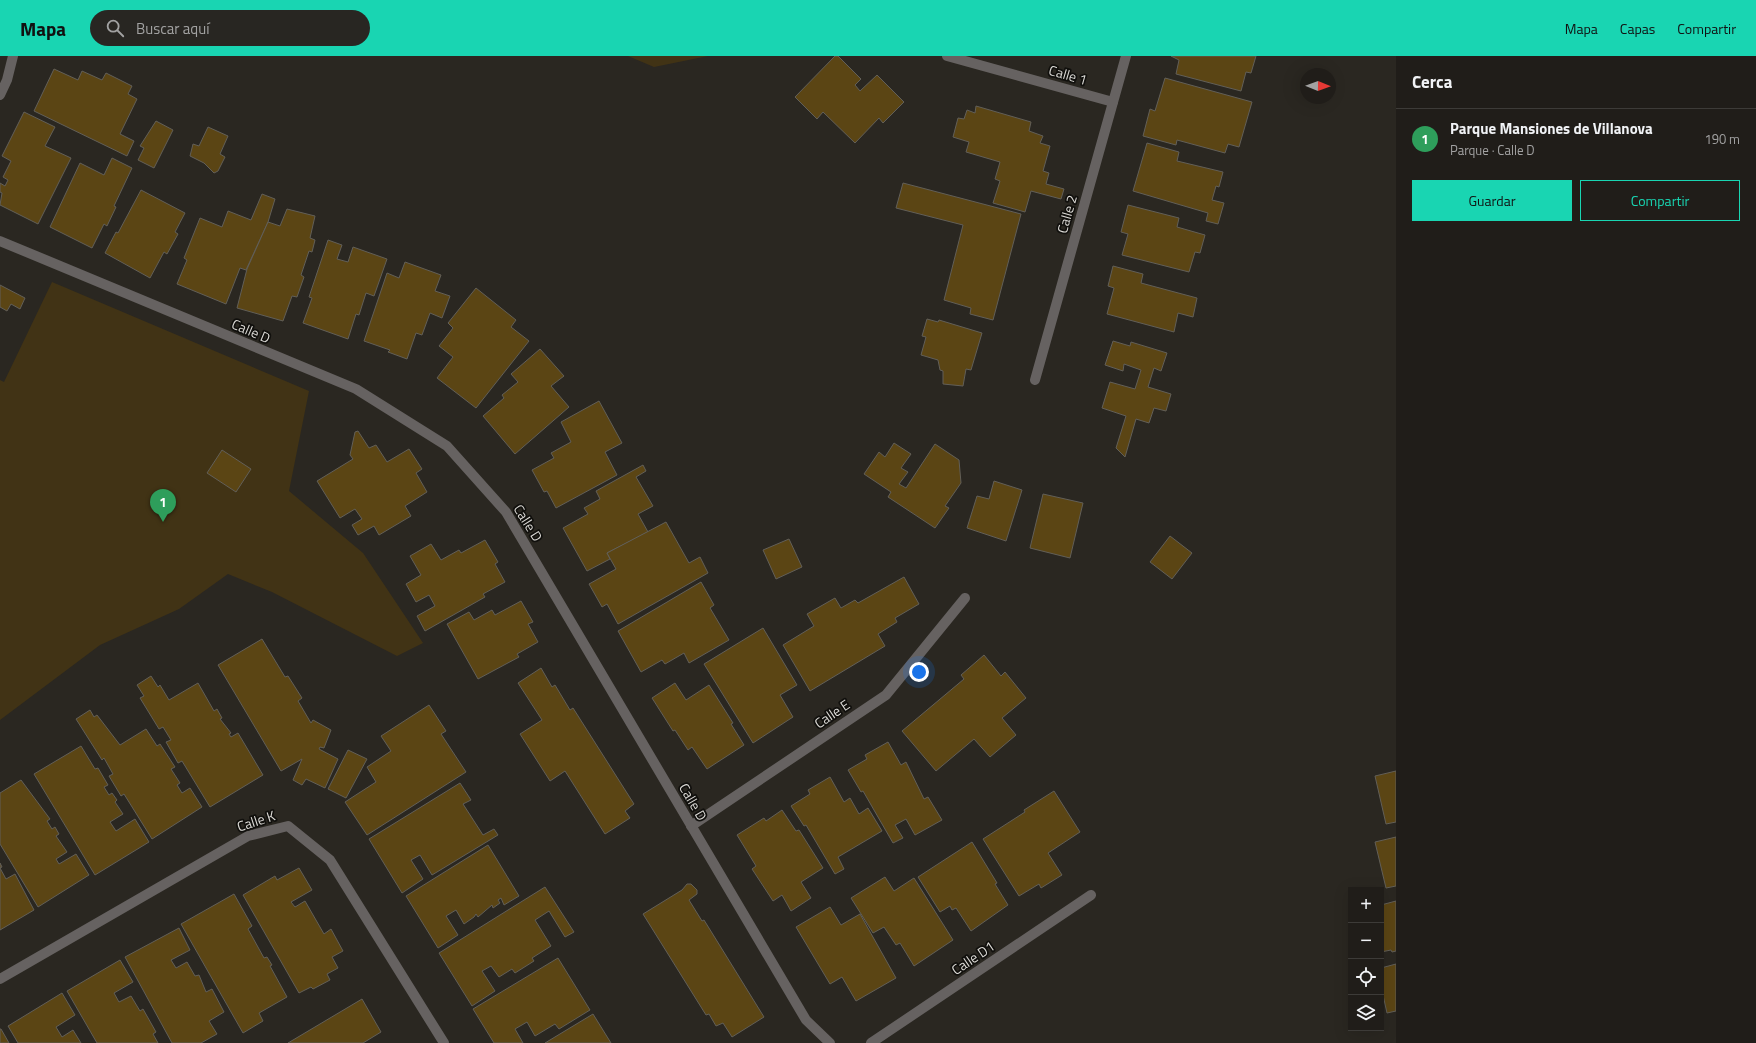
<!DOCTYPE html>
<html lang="es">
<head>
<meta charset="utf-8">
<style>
  body { margin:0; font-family:"Titillium Web",sans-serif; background:#282622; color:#f1f3f6 }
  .controls { position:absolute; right:12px; bottom:12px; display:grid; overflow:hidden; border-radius:0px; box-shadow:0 4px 16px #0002 }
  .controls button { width:36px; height:36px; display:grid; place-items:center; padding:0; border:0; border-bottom:1px solid #3d3b38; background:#201d19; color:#f1f3f6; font:20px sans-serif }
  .compass { position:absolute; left:1300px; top:12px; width:36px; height:36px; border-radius:50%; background:#201d19; box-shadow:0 4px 16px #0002; rotate:91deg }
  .you { position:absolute; left:919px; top:616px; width:14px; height:14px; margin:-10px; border:3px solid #fff; border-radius:50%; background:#1a73e8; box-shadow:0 0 0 6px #1a73e833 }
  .badge { display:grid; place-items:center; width:26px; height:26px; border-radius:50%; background:#19d5b2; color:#fff; font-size:13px; font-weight:700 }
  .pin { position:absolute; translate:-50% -33px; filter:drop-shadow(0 1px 2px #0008) }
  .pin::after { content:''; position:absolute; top:21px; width:14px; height:12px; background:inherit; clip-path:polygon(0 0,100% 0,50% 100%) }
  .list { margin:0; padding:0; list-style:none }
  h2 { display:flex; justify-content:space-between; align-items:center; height:52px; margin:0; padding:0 16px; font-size:17px }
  h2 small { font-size:13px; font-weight:400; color:#a2a2a2 }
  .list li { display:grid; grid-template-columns:26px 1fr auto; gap:12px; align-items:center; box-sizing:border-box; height:60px; padding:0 16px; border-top:1px solid #3d3b38 }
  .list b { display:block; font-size:15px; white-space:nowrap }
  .list p { margin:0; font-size:13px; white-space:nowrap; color:#a2a2a2 }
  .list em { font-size:13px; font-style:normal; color:#a2a2a2 }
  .actions { display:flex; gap:8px; padding:12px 16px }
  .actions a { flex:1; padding:9px 0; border:1px solid #19d5b2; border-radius:0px; text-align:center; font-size:14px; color:#19d5b2 }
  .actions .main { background:#19d5b2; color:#111 }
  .icon { flex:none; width:22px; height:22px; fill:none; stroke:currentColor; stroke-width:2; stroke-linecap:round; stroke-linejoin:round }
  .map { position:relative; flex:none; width:1396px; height:987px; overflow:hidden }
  header { display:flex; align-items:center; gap:24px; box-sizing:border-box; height:56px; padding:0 20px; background:#19d5b2; color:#111 }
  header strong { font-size:19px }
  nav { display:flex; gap:22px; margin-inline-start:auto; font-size:14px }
  .search { width:280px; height:36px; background:#282622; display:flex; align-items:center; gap:10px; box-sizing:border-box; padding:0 14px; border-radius:22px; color:#a2a2a2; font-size:15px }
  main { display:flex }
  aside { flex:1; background:#201d19 }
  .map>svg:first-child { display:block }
  .green { fill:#413315 }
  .building { fill:#5b4514; stroke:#625f58 }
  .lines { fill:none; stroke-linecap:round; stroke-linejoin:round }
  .minor { stroke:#666261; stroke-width:10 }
  .labels { text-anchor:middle; stroke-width:3.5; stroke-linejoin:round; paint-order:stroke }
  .street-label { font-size:14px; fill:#dddbd7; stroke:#11100d }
</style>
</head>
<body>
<header>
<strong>Mapa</strong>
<div class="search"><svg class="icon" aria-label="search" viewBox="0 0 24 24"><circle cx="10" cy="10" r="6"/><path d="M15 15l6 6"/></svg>Buscar aquí</div>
<nav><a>Mapa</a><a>Capas</a><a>Compartir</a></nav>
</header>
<main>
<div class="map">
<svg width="1396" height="987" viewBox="0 0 1396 987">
  <rect width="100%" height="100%" fill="#2a2721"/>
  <g class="green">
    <polygon points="628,0 708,0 654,11"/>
    <polygon points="52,226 309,335 289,435 363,497 423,587 397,600 272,536 228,518 179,553 100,589 0,664 0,324 4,326"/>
  </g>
  <g class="building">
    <polygon points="835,0 838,0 861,23 855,29 860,35 877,19 904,46 883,67 879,62 855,87 823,56 817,63 795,41"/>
    <polygon points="1171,0 1256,0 1251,17 1246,16 1241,35 1176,18 1179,4"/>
    <polygon points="54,13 78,24 82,15 102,24 106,17 132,30 128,38 137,43 120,78 134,85 127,100 34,55"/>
    <polygon points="1165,22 1252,46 1239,91 1228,88 1225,97 1177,84 1176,89 1143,80 1150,53 1155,55"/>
    <polygon points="976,50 1031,66 1029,75 1043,80 1040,87 1050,90 1043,115 1049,117 1046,128 1064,133 1061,143 1031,135 1025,156 993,147 1000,125 995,123 1000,106 966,96 969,86 953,81 958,62 964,63 967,54 975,57"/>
    <polygon points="24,56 55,71 45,90 71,102 38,168 0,149 2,137 0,136 0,127 5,130 8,124 3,121 11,105 2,100"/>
    <polygon points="156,65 173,74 154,112 138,104 144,92 140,90"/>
    <polygon points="208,71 228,80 220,98 225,101 218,115 214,117 204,107 190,100 193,88 199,90"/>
    <polygon points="1147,87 1179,96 1177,105 1223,116 1219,131 1216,130 1212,144 1224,147 1218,168 1206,165 1208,157 1133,135"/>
    <polygon points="112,102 132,112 114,150 116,151 107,170 104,168 92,192 50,171 80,107 104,119"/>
    <polygon points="903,127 1021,158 993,264 970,258 971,252 944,244 963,169 896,152"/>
    <polygon points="141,134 185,157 175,176 178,178 167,198 164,196 150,222 105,197 116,176 118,177"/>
    <polygon points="262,138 275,143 268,166 246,214 240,212 226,248 177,228 187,204 184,202 200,162 222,171 228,155 251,164"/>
    <polygon points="1128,149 1179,162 1177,171 1205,179 1200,197 1195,196 1189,216 1122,199 1128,178 1121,176"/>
    <polygon points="287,153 315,160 310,182 315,184 312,196 309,195 301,219 304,221 297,241 292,240 283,265 237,252 247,213 268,166 280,170"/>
    <polygon points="328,184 342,189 337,203 348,206 353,191 387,203 374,240 366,237 359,259 356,258 348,283 303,267 312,242 309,241"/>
    <polygon points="405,206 441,219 435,235 450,240 442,262 430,257 422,279 416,277 407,303 388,296 390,294 364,285 387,217 399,222"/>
    <polygon points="1113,210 1143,218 1141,227 1197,242 1193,261 1178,257 1174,276 1107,258 1114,232 1108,230"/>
    <polygon points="0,229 25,242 20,253 11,248 7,255 0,251"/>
    <polygon points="476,232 516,264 511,271 529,285 476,352 437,322 453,301 439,290 453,272 448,267"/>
    <polygon points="927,263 938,266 939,264 982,277 971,314 966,313 963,330 943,328 943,315 940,314 938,304 921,299 926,281 922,280"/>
    <polygon points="1113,285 1130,290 1131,286 1167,297 1161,315 1154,312 1148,331 1171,338 1166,355 1154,352 1149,367 1136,363 1125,401 1116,392 1126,360 1102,352 1110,326 1135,333 1141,314 1124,308 1123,315 1105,309"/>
    <polygon points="540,293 564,320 551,330 569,351 515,398 483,360 504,342 502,339 518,326 511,318"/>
    <polygon points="599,345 622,387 605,396 617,419 556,452 547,435 544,436 532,414 554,402 551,397 571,386 561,366"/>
    <polygon points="358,375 369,392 376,389 387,406 409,393 422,413 416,417 427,436 405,450 411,460 379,479 374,470 358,479 352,469 362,463 355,453 340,462 317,425 353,403 350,399 355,376"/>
    <polygon points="894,387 911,398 901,412 908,416 899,428 906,432 935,388 959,404 961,427 945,450 949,452 935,472 888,441 891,436 864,418 879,396 885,401"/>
    <polygon points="222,394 251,413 236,436 207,417"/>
    <polygon points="643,409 646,415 636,421 653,450 638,458 648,476 607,497 610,503 587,515 563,472 588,458 584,452 600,443 596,435"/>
    <polygon points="994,425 1022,434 1006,485 967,472 977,440 989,443"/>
    <polygon points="1043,438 1083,447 1070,502 1030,492"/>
    <polygon points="666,466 689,507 700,501 708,517 618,568 607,548 602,551 589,528 616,513 607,497"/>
    <polygon points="1170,480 1192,497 1172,523 1150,506"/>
    <polygon points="789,483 802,511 776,523 763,494"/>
    <polygon points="485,484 498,506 495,508 505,526 483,538 485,541 425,575 417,560 435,550 429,539 416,546 406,528 421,519 410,500 431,488 441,504 459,494 461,497"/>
    <polygon points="904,521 919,548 895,562 897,566 878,578 885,590 810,635 783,589 814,570 807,558 835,542 841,552 855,544 858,547"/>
    <polygon points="701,526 714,549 710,552 729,584 689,607 684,597 665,608 662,604 641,616 618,575"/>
    <polygon points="521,545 533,566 528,568 538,586 517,598 519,601 478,623 447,568 469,556 474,564 492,554 495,559"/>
    <polygon points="763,572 797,629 780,639 793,661 753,687 704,608"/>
    <polygon points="262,583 285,621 288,620 302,642 298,645 311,667 313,664 331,674 324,692 320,691 319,693 338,703 325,732 306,723 302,729 293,724 302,703 281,715 218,609"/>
    <polygon points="984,599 1001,620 1005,616 1026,642 1002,662 1016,679 990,701 974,683 936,715 902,675 964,623 961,619"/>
    <polygon points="541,612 552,631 555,629 570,654 573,652 634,748 625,755 630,762 605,778 565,715 550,725 520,678 542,664 518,627"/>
    <polygon points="151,620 158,631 160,629 169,644 198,627 214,655 217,653 222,662 220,663 231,677 229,678 231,681 238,677 263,719 210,751 182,705 178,707 166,686 171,684 163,671 159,673 140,642 144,640 137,629"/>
    <polygon points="675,627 686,644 709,629 733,667 731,668 744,689 707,713 692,691 688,694 675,674 673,675 652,642"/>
    <polygon points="429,649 446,675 441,678 466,716 367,779 345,746 376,726 367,711 391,695 381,680"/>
    <polygon points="90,654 94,661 97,659 120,689 146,673 157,690 160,688 175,711 171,713 180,727 177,729 182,737 190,732 202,751 152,783 124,738 121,740 109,720 113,718 104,702 102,704 76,663"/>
    <polygon points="888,686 901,709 906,706 924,743 928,741 942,764 915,779 906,763 895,769 903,782 893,787 863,735 861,736 848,714 867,703 865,699"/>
    <polygon points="81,690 95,713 98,712 108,729 104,731 109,739 112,737 117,744 115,746 123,758 110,766 116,775 135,763 149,786 95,819 34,718"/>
    <polygon points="348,694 367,703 346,742 328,733"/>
    <polygon points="1396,715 1396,766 1386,768 1375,720"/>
    <polygon points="830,721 844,746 850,742 859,758 868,752 882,775 838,801 844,813 835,818 806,769 804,770 791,750 810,738 808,734"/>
    <polygon points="21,724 50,763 47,765 52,773 55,771 59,778 56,780 67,796 56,803 59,808 76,798 89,819 38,851 0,788 0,737"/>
    <polygon points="460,727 471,744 463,748 483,779 494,773 498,779 432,819 420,799 411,804 423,823 402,837 369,783"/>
    <polygon points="1054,735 1080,776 1048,797 1062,819 1041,832 1039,828 1019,840 983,783 1025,756 1024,754"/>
    <polygon points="782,754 796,775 799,774 823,812 801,826 811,842 791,855 782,839 773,845 752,813 756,810 737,779 764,762 766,765"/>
    <polygon points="1396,781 1396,830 1386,832 1375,786"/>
    <polygon points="972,786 997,827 995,828 1008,849 971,875 956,852 952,854 950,850 940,856 918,821"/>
    <polygon points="488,789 519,840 504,849 501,842 498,844 500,847 493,852 492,849 478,861 476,858 474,861 464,868 456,854 446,860 458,879 438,892 406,840"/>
    <polygon points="0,807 2,811 0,812 6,823 15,818 34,854 0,874"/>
    <polygon points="299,812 312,834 291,846 295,851 305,845 324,878 331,873 343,895 332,901 338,912 327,918 330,924 313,933 311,931 299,937 243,839 275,820 277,824"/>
    <polygon points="885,821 894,835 914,822 953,884 914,910 900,887 896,889 884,871 873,877 851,842"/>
    <polygon points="687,828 691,828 697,834 697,838 689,844 702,865 704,864 764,961 732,981 723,967 716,970 709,958 706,959 643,858 682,834"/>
    <polygon points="545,831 574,876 565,881 549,855 535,864 551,890 532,902 534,905 515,917 512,913 499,921 491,910 482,915 495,935 472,950 439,897"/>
    <polygon points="234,838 252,870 248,873 264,902 267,901 272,909 270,910 287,941 259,957 263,965 243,977 181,868"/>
    <polygon points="1396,845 1396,895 1392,896 1391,894 1381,896 1381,849"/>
    <polygon points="830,851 841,869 860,858 896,922 856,945 842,921 830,928 796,871"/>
    <polygon points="179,872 190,894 171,904 176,912 187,906 195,920 199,919 206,936 212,933 224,956 209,965 217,978 201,987 172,987 125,901"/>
    <polygon points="558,902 590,954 559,973 555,968 535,980 527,966 515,973 523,987 494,987 473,953"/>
    <polygon points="120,904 133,926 114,937 119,946 131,940 140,955 143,953 156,976 153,978 158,987 97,987 67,935"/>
    <polygon points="1396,908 1396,955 1387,957 1381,930 1381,912"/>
    <polygon points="62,937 75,959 56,971 62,981 73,974 81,987 18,987 8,970"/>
    <polygon points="362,943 381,976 363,987 288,987"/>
    <polygon points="593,958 611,987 545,987"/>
    <polygon points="0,973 1,973 9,987 0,987"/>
  </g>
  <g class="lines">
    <g class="minor">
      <polyline points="947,0 1113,46"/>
      <polyline points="0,39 7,24 13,0"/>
      <polyline points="0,185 356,333 447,390 506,456 806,964 830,987"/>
      <polyline points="1035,324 1126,0"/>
      <polyline points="691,770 886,639 965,542"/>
      <polyline points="0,923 248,780 288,770 330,804 444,987"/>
      <polyline points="871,987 1091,839"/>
    </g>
  </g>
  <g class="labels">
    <g class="street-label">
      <text transform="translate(1068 19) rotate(16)" y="5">Calle 1</text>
      <text transform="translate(1067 158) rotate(-74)" y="5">Calle 2</text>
      <text transform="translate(251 275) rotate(23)" y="5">Calle D</text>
      <text transform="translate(528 467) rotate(58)" y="5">Calle D</text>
      <text transform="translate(832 658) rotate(-34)" y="5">Calle E</text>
      <text transform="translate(693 746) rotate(60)" y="5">Calle D</text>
      <text transform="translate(256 765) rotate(-18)" y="5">Calle K</text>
      <text transform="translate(973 902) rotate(-34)" y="5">Calle D1</text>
    </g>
  </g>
</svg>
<div class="controls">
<button>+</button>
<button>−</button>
<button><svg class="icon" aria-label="locate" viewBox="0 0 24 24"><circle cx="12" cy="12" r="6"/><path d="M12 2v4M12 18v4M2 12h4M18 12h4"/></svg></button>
<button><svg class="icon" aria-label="layers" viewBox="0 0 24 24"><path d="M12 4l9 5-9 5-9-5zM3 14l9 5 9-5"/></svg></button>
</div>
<svg class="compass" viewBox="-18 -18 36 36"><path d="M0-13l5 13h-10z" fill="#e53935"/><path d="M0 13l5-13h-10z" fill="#a2a2a2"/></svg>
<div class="you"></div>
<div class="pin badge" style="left:163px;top:466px;background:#2e9e5b">1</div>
</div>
<aside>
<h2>Cerca<small></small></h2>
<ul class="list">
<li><span class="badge" style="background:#2e9e5b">1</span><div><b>Parque Mansiones de Villanova</b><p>Parque · Calle D</p></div><em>190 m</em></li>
</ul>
<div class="actions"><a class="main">Guardar</a><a>Compartir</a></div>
</aside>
</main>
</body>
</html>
